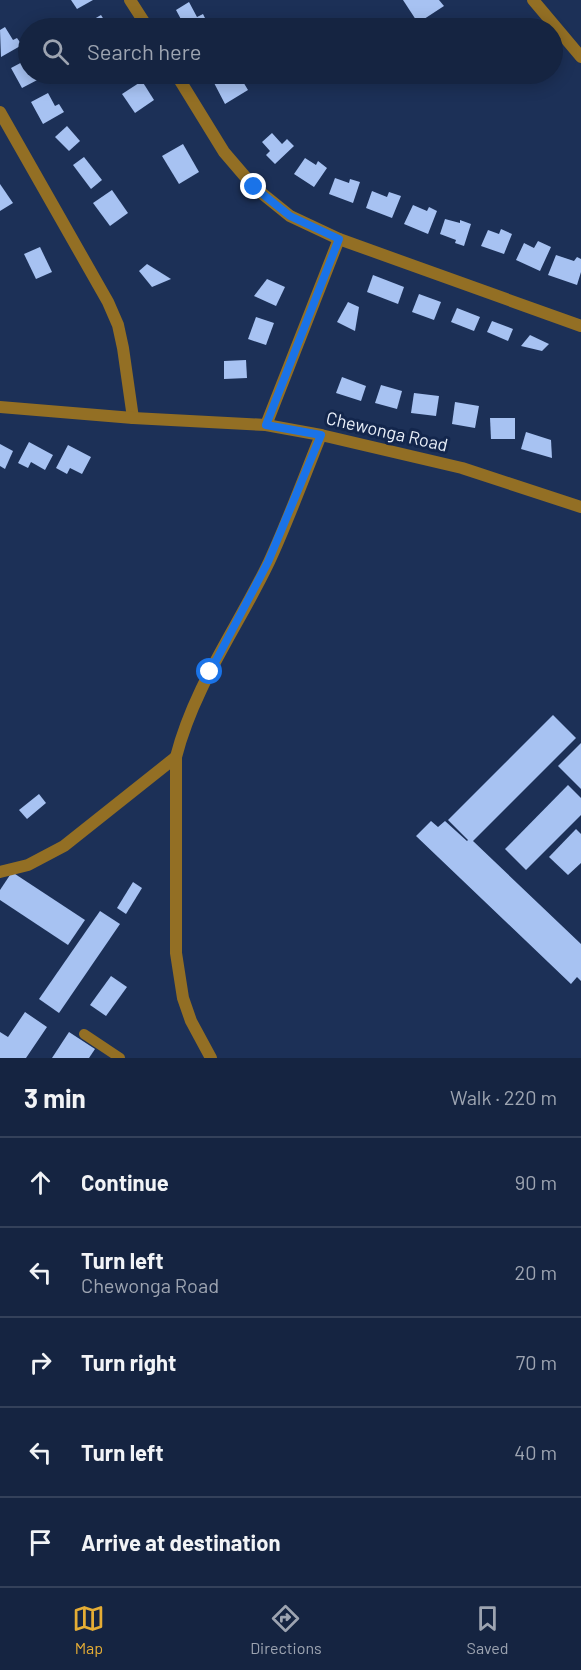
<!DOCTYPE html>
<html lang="en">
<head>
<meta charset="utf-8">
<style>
  body { margin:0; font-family:Barlow,sans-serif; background:#1e2c48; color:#f1f3f6 }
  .stop { position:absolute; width:18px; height:18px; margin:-14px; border:4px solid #1a73e8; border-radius:50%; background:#fff }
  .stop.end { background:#1a73e8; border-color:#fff; box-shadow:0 2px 6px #0008 }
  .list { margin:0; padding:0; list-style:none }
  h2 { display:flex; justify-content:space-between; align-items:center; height:78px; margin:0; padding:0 24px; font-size:26px }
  h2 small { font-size:20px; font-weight:400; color:#9da4b1 }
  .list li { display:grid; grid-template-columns:39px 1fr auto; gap:18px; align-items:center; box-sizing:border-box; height:90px; padding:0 24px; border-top:2px solid #34415a }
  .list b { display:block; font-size:22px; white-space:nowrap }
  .list p { margin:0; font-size:20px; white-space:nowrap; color:#9da4b1 }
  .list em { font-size:20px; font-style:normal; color:#9da4b1 }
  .icon { flex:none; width:33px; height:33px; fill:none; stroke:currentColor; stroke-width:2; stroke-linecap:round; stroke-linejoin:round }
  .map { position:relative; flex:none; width:581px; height:1058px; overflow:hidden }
  .search { position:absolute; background:#152441; box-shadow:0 3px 15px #0003; left:18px; right:18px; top:18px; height:66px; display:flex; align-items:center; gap:15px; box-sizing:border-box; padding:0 21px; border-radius:33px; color:#9da4b1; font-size:22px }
  .sheet { height:528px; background:#152441 }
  nav { display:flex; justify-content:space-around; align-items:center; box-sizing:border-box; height:84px; border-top:2px solid #34415a; background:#152441; font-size:16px; color:#9da4b1 }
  nav a { display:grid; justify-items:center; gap:3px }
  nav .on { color:#e5ad35 }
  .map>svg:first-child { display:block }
  .building { fill:#a7c2f2 }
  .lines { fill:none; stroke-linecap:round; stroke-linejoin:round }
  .lane { stroke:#936f24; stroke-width:10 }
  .street { stroke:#936f24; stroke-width:12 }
  .route { stroke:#1a73e8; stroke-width:8 }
  .labels { text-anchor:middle; stroke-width:6; stroke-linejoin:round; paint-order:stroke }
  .street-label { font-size:18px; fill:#eaf0fa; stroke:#13264c }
</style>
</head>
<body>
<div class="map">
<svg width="581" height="1058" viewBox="0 0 581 1058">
  <rect width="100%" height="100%" fill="#1c3057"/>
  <g class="building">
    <polygon points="71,0 93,0 77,9"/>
    <polygon points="403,0 439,0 444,6 418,23"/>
    <polygon points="189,2 197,17 203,14 209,26 204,28 179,28 178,26 183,23 176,10"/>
    <polygon points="101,15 109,28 83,28 82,26"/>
    <polygon points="5,27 13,40 17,38 22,45 1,57 0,30"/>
    <polygon points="28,59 28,74 41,74 43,77 22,88 11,68"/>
    <polygon points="226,74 232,74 237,83 242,80 248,90 225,104 213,81"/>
    <polygon points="142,81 154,100 135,113 122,94"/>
    <polygon points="48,93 55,106 59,104 64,112 43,124 31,102"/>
    <polygon points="67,126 80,141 69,151 55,137"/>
    <polygon points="272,133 282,144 287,139 294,146 275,164 266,155 270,151 262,142"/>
    <polygon points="183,144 199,172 179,184 162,156"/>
    <polygon points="84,157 102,180 91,189 73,165"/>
    <polygon points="305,158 316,165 318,161 327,168 314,187 294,174"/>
    <polygon points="335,178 349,183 350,179 360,182 353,203 329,194"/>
    <polygon points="0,184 13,203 0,211"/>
    <polygon points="112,190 128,213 110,226 93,203"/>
    <polygon points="372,191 387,197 389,192 401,196 392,218 366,208"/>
    <polygon points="413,205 427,211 429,207 437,211 428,234 404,224"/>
    <polygon points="445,219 460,223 460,220 471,224 464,246 455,243 456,240 440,234"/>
    <polygon points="501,229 512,234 504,254 481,246 488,230 499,234"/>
    <polygon points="538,241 551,247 540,271 516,260 524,243 534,248"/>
    <polygon points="40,247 52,272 36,279 24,254"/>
    <polygon points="556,255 574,261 577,257 581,259 581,272 577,285 548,275"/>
    <polygon points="147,264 171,279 152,287 139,271"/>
    <polygon points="373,275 404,287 398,304 367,292"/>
    <polygon points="267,279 285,287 276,306 254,296"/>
    <polygon points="419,294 441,302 434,320 412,312"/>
    <polygon points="348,302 359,307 355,331 337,322"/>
    <polygon points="457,308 480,317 474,331 451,322"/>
    <polygon points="256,317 274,323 266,345 248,339"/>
    <polygon points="492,321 513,329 508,341 487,332"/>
    <polygon points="530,335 549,344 542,351 521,346"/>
    <polygon points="246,360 247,378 224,379 224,361"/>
    <polygon points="342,377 366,386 361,401 336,393"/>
    <polygon points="381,385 402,391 397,409 375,403"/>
    <polygon points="414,393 439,396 436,416 411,413"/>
    <polygon points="455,402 479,406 475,428 452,424"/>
    <polygon points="490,418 515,418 515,439 491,439"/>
    <polygon points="526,432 551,440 552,458 521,449"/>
    <polygon points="29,442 53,455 45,470 31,462 28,468 18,463"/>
    <polygon points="0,444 13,451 5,469 0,466"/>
    <polygon points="68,445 91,457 82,474 70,468 67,474 56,468"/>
    <polygon points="553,715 576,738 473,841 581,944 581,981 577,977 571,984 416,836 431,821 438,827 445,821 467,841 468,840 448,820"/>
    <polygon points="581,743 581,789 558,766"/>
    <polygon points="568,785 581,798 581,815 526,870 505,849"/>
    <polygon points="39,794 46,803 27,819 19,810"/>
    <polygon points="576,829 581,834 581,863 568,875 549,857"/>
    <polygon points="12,872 85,920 68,945 0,900 0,890"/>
    <polygon points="133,882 142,888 126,914 117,908"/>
    <polygon points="100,911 120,924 59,1013 39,999"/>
    <polygon points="111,976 127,987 106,1016 90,1005"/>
    <polygon points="25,1012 47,1027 26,1058 0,1058 0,1032 8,1037"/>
    <polygon points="69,1032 95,1049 89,1058 52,1058"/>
  </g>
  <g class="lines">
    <polyline class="lane" points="84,1034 120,1058"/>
    <g class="street">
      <polyline points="130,0 148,28"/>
      <polyline points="533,0 581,57"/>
      <polyline points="176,74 224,152 254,187 290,216 339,239 581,326"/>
      <polyline points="0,112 108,302 118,325 123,348 133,418"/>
      <polyline points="0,407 133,418 266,425 321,435 462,468 581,507"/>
      <polyline points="266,425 339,239"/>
      <polyline points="0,872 28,865 64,846 176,757"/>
      <path d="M 211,1058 L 191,1021 L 183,998 L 176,953 L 176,757 C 194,686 238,627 269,562 C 288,521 304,477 321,435"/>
    </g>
  </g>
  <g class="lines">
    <polyline class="route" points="210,672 268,562 321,435 266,425 339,239 290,216 254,187"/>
  </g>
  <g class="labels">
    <g class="street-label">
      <text transform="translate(387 432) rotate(13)" y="6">Chewonga Road</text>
    </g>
  </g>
</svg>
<div class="stop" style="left:210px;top:672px"></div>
<div class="stop end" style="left:254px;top:187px"></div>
<div class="search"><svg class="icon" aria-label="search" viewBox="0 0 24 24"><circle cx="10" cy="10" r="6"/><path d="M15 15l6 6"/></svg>Search here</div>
</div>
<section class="sheet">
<h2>3 min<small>Walk · 220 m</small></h2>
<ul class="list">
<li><svg class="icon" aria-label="ahead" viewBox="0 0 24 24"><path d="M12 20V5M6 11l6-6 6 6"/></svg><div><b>Continue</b></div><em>90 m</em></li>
<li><svg class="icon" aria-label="left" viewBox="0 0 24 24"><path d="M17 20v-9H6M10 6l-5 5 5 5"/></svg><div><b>Turn left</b><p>Chewonga Road</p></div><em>20 m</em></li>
<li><svg class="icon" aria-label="right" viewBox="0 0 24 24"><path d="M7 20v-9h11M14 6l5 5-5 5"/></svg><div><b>Turn right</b></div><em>70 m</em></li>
<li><svg class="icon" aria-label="left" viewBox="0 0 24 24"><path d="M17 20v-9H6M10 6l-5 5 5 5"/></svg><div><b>Turn left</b></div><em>40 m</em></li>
<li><svg class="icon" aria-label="arrive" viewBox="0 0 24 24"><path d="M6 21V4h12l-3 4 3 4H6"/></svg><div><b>Arrive at destination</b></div></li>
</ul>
</section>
<nav>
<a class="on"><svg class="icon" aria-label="map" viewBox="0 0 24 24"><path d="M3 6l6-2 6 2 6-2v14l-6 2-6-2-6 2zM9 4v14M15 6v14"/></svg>Map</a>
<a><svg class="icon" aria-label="directions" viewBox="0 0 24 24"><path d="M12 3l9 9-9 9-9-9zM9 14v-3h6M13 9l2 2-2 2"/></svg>Directions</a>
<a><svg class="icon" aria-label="saved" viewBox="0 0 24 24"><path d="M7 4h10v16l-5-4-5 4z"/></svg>Saved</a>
</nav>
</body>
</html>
